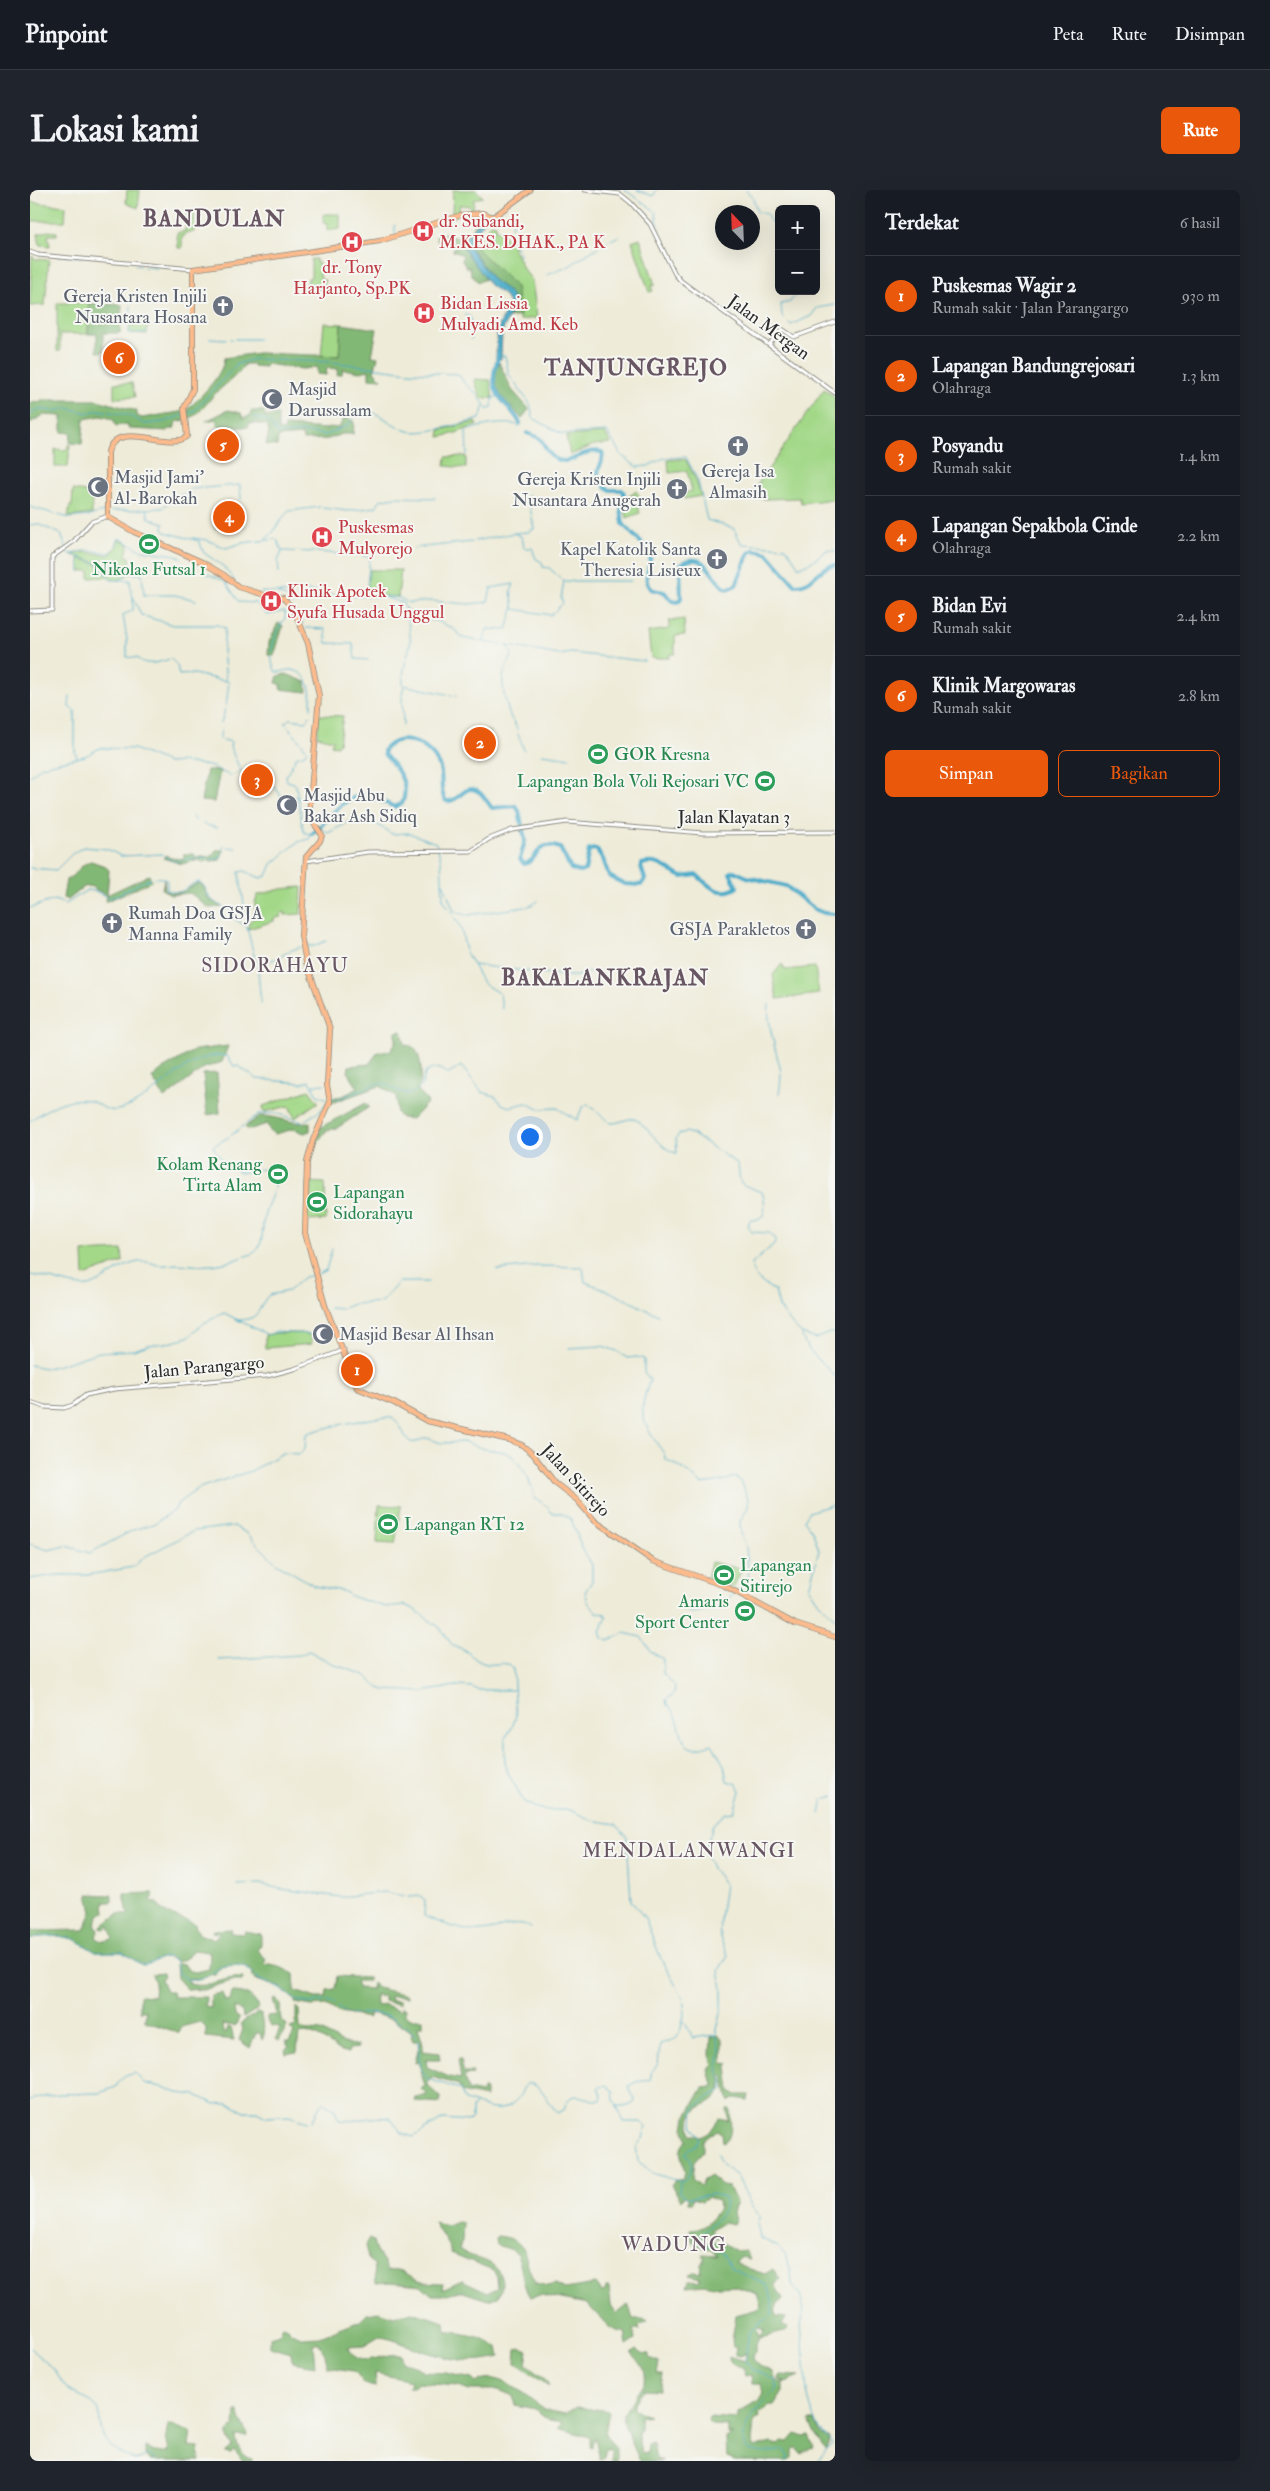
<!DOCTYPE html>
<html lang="id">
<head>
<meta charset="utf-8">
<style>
  body { margin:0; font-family:"IM FELL Double Pica",serif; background:#20242c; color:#f1f3f6 }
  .controls { position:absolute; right:15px; top:15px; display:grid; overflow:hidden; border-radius:8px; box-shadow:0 5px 20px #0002 }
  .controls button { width:45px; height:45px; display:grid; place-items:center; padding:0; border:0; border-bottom:1px solid #363941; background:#171b24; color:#f1f3f6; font:25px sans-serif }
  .compass { position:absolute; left:685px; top:15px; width:45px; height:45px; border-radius:50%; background:#171b24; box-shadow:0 5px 20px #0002; rotate:337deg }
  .you { position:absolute; left:499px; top:946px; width:18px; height:18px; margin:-12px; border:4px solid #fff; border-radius:50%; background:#1a73e8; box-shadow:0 0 0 8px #1a73e833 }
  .badge { display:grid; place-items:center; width:32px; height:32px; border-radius:50%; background:#ea580c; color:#fff; font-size:16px; font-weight:700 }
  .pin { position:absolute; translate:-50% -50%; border:2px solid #fff; box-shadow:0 1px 5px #0006 }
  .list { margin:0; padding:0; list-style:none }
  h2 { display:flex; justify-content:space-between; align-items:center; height:65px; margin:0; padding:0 20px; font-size:21px }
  h2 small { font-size:16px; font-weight:400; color:#9ea1a6 }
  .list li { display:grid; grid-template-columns:32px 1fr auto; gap:15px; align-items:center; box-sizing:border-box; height:80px; padding:0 20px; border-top:1px solid #363941 }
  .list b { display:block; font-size:19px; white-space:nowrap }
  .list p { margin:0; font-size:16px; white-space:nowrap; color:#9ea1a6 }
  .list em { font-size:16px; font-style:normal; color:#9ea1a6 }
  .actions { display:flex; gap:10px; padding:15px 20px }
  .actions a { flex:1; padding:11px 0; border:1px solid #ea580c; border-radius:8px; text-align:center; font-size:18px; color:#ea580c }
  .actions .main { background:#ea580c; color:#fff }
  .map { position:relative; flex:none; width:805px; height:2271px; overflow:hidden; border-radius:8px }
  header { display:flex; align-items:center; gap:30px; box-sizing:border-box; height:70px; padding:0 25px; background:#171b24; border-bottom:1px solid #363941 }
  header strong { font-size:24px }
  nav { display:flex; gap:28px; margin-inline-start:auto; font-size:18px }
  .intro { display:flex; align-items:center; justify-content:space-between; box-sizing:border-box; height:120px; padding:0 30px }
  h1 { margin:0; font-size:35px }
  .button { padding:12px 22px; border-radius:8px; background:#ea580c; color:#fff; font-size:18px; font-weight:700 }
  main { display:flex; gap:30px; padding:0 30px }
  aside { flex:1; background:#171b24; border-radius:8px; box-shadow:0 5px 20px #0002 }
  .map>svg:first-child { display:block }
  .green { fill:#a3d888; stroke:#67825a }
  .forest { fill:#82b874; stroke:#567250 }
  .water { fill:#4bacca; stroke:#3b6c7a }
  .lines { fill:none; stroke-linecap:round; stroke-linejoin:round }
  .stream { stroke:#4bacca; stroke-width:1 }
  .river { stroke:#4bacca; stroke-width:4 }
  .minor-casing { stroke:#8c8b82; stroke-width:5 }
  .major-casing { stroke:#8c8b82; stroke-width:6 }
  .minor { stroke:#fff; stroke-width:3 }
  .major { stroke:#fbbb8d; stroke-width:4.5 }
  .labels { text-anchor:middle; stroke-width:4; stroke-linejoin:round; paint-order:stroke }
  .health-label { font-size:18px; fill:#be3a42; stroke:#f6f6f2; text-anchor:start }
  .worship-label { font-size:18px; fill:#5b616d; stroke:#f6f6f2; text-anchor:start }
  .street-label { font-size:18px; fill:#2b2b2b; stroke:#f6f6f2 }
  .leisure-label { font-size:18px; fill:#27864d; stroke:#f6f6f2; text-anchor:start }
  .quarter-label { font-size:20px; letter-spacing:1px; fill:#685663; stroke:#f6f6f2 }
  .district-label { font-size:22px; font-weight:bold; letter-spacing:1px; fill:#685663; stroke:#f6f6f2 }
</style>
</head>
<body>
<header>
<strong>Pinpoint</strong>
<nav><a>Peta</a><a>Rute</a><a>Disimpan</a></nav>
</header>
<div class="intro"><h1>Lokasi kami</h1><a class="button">Rute</a></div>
<main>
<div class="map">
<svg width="805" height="2271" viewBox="0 0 805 2271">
  <rect width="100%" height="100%" fill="#f6f6f2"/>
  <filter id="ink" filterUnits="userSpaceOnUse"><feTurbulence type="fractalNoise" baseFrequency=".02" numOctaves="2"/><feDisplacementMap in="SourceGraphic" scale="10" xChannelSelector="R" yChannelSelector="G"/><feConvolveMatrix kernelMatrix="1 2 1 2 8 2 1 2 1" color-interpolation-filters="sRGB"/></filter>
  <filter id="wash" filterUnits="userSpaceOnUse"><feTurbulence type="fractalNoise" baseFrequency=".0096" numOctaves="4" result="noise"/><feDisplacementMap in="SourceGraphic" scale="20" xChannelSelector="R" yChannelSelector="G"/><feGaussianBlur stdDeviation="1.12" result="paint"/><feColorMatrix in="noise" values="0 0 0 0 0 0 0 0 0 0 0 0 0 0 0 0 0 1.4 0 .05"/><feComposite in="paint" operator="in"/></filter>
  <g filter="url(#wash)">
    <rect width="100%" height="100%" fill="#eeebd8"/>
    <g class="green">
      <polygon points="97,0 110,0 108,18 96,13"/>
      <polygon points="423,0 446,0 453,7 444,9 443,21 441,21 440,16 429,15 430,22 422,25"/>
      <polygon points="0,12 36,16 35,31 0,31"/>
      <polygon points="157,23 165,23 164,42 155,43 155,46 152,46 152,58 148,58 147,43 155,41"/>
      <polygon points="294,24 310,24 310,39 297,41 297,34 293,33"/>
      <polygon points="460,34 466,35 466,40 471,40 475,48 479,48 493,79 502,90 507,128 490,130 486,97 479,93 447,58"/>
      <polygon points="18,41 27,42 27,45 18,45 20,56 10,55 8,44"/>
      <polygon points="610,48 625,95 621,96 623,101 619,102 602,51"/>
      <polygon points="2,66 6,69 19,70 15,115 0,116"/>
      <polygon points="281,69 286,69 286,73 289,73 291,90 295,90 294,100 277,100 278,88 281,87"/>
      <polygon points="27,113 59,113 58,144 30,144 30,161 27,161"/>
      <polygon points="106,129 118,130 117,144 99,143 100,135 106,135"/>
      <polygon points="294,133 311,134 309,166 291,166"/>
      <polygon points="444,189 460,190 463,208 451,208"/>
      <polygon points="84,193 102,193 105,207 84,208"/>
      <polygon points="794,199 805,207 805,309 771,313 770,308 735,309 724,307 723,301"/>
      <path d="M 445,232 L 447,235 C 434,240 423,245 409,247 L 410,240 Z"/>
      <polygon points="575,243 581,253 564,255 540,265 536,246"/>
      <polygon points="38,255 40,255 38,277 25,277 25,259 37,260"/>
      <polygon points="436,266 436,278 415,276 416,267"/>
      <polygon points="652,269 656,270 666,290 671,306 654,309 654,303 662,301 657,281 639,283 638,270"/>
      <polygon points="43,300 62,303 62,324 38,327 40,316 42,316"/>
      <polygon points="606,301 615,314 608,317 610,323 597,328 593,311 602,304 604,311 607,309 603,303"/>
      <polygon points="212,317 214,336 185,338 184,319"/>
      <polygon points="88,349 99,354 96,366 100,367 101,383 89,390 81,389 68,373 42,365 55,362 79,365 86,358"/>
      <polygon points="49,368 67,374 78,387 59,388 59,381 50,381"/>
      <polygon points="339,380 371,380 368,407 336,405"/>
      <polygon points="654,429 655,445 645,446 645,464 640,464 639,468 621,468 618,442 639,439 639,431"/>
      <polygon points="289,525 313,526 309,553 307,556 301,555 303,550 287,546"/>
      <polygon points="444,539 460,542 455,567 440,565"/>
      <polygon points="272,697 271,724 255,725 255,722 251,723 251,727 244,728 244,731 218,739 219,732 225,727 225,712 228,705 251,699"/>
      <polygon points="752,774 755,780 785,777 789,804 747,809 743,785"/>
      <polygon points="279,900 288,912 265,928 259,916 234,922 233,916"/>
      <polygon points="278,992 295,993 296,1030 277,1031"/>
      <polygon points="92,1060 93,1072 54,1086 53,1062"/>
      <polygon points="246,1143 272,1143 280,1145 282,1154 235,1158 235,1145"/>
      <polygon points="349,1315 371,1316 365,1354 347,1353"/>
      <polygon points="681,1372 712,1379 703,1398 677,1388"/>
    </g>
    <g class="forest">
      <polygon points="453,25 434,54 435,60 456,89 448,92 441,84 440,77 437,78 432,71 433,65 423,61 424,51 421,50 420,54 415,54 415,50 407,50 406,46 418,42 419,46 433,49"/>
      <polygon points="450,37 442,51 446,54 452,49 448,59 486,97 490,126 479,128 484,115 477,100 463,91 444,62 438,57 437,54"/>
      <polygon points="59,113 92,115 90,143 73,143 73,162 67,162 67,144 58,144"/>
      <path d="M 311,134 L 347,139 L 342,166 L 348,167 L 344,181 L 352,189 L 339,188 L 339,180 L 330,182 L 313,179 L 312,184 L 307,185 L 308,179 L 297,178 L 296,185 L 287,184 L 287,177 L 273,179 L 236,174 L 235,177 L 223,176 L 223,174 L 215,174 C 208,185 199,191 188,201 C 172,216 171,228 146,232 L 144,239 L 139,239 L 138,241 L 102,239 L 98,238 L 98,234 L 86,236 L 83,229 L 71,226 L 54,229 L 52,254 L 40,253 L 41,243 L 32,242 L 32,226 L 14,225 L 0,233 L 0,213 L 11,212 L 11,210 L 67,210 L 107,221 L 107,226 L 112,228 L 156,221 C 169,208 194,185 194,168 L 228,163 L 309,166 Z"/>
      <path d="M 469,172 L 482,200 L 499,219 L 492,229 C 475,209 458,200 469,172 Z"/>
      <path d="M 198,220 L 211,223 L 213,228 L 220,226 L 221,221 L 234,221 L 235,227 L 248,225 L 248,240 L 254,241 L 255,236 L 297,239 L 298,237 L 309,238 L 315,226 L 324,232 L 323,244 L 312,244 L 298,249 L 273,250 L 272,245 L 248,247 L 247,256 L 236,255 L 239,242 L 237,235 L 220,233 L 218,237 C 207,238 199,235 188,236 L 186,229 L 176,231 Z"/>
      <polygon points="248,433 253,436 244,466 238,465 239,452"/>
      <polygon points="256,484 276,492 277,502 250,499 251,494 246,493 248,486"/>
      <polygon points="177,580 190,581 184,612 171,611"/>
      <polygon points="186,660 194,660 190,670 174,672 167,670 152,674 133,668 136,665 140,668 154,669 154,664 164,664 164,667 182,666"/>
      <path d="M 61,671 L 75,676 L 79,680 L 77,705 L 119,685 L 122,691 L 77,711 L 75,711 L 76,705 L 60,696 L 54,697 L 38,710 L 33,708 L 36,690 C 47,685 50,674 61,671 Z"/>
      <path d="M 134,690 L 135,700 C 149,708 157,698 168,693 L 173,695 L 179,709 L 192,717 L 179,718 L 160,703 L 140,705 L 132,699 Z"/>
      <path d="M 372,841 L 375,855 C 378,855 381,856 383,857 C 392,864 394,892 387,899 L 398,912 L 382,929 L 371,928 L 367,923 L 366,906 L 350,896 L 301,913 L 300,908 L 313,906 L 328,898 L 318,883 L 319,876 L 339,874 L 348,862 L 361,861 L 366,851 L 366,842 Z"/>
      <polygon points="198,856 192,872 174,878 135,908 122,888 131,880 165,860"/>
      <polygon points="187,883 190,923 177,925 173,884"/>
      <polygon points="336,913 339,917 307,938 296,941 283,958 291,937"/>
      <path d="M 230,926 C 250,926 263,935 280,933 L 280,941 L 274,943 L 264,939 L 245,944 L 240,941 L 237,934 L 218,940 L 215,937 Z"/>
      <path d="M 123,1703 L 123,1708 L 120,1712 L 127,1713 C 134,1727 151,1727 164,1733 L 169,1744 L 184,1750 L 190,1743 L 182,1742 L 183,1740 L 202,1739 L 200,1743 L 213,1744 L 214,1741 L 231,1744 L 231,1754 L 228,1760 L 236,1769 L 234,1774 L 250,1777 L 264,1784 L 265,1801 L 286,1808 L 296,1808 L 297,1800 L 305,1799 L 307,1786 L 339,1788 L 339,1791 L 326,1791 L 328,1798 L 342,1799 L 343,1792 L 347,1798 L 377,1805 L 377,1807 L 360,1806 L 361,1810 L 370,1811 L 370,1814 L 354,1811 L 354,1806 L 352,1805 L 351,1807 L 345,1804 L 346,1815 L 352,1816 L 353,1814 L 372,1821 L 372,1817 L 375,1819 L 375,1825 L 383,1829 L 393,1829 L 393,1836 L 388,1836 C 389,1844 394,1850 393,1861 L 409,1863 L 410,1870 L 396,1870 L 397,1877 L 419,1887 L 431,1889 L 428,1870 L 431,1870 L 434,1883 L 443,1883 L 443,1885 L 434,1886 L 438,1900 L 452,1903 L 453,1899 L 455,1899 L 456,1907 L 431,1902 L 429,1895 L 402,1887 L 397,1892 L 400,1898 L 410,1907 L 410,1913 L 385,1911 L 386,1908 L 397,1905 L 391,1899 L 395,1896 L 390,1880 L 392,1879 L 388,1872 L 385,1873 L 390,1851 L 383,1851 L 381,1846 L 383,1843 L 363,1830 L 345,1824 L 339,1824 L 339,1828 L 310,1823 L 296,1815 L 282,1816 L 265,1813 L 265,1810 L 250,1798 L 224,1789 L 221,1786 L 223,1783 C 216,1773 202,1775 191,1777 L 184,1786 L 182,1784 L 169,1790 L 157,1789 L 160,1794 C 180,1800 194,1785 213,1788 L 212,1791 L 201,1791 L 173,1800 L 157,1799 L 147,1788 L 146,1774 L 154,1774 L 159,1781 L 166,1782 L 179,1779 L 180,1762 L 163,1760 L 155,1769 L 146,1772 C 133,1760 125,1775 112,1775 L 92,1762 L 66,1762 L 44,1749 L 29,1746 L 8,1747 L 0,1750 L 0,1741 L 54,1740 L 62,1722 L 58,1704 L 82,1705 L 82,1712 L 74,1712 L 75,1722 L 69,1725 L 65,1734 L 68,1741 L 66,1747 C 71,1752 77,1752 83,1748 L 79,1736 L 74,1739 L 70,1738 C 75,1732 82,1730 87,1724 L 98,1724 L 94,1704 Z"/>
      <path d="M 133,1783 L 134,1786 L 131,1789 L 136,1802 L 142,1802 L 143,1807 L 176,1807 L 175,1817 L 181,1818 L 181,1805 L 192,1803 L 195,1811 L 200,1810 L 202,1802 C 215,1802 223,1806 229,1818 L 213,1828 L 212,1821 L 204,1818 L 205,1825 L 209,1828 L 205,1836 L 192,1834 L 193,1843 L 196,1843 L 198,1837 L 201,1838 L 204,1850 L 176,1847 L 176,1838 L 170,1832 L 151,1837 L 149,1843 L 115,1831 L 116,1821 L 110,1821 L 110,1805 L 124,1806 L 125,1793 L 122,1784 Z"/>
      <polygon points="245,1808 250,1815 251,1830 257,1835 249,1851 246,1849 250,1837 242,1836 237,1830 237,1826 247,1825 243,1809"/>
      <path d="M 266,1817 L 269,1820 L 270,1839 L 291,1841 L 310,1852 L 327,1856 L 328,1858 L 319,1859 L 318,1863 C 299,1859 290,1839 269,1844 L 267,1862 L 256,1864 L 255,1860 L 259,1857 L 255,1852 L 259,1852 L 264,1843 L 260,1838 L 266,1836 Z"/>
      <path d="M 228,1822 L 231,1823 C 231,1834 238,1838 232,1850 L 230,1843 L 226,1843 L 220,1858 L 209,1850 L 213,1839 L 210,1834 Z"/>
      <path d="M 688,1845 L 693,1849 L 693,1873 L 699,1874 L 697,1877 L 700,1901 L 706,1905 L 719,1905 L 718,1910 L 703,1908 L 699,1912 L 693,1886 L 691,1885 C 691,1890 693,1900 689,1904 C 676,1920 655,1914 661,1944 L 671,1947 L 679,1943 L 689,1929 L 698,1931 L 697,1919 L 700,1919 C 700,1930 704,1949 693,1953 L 692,1944 L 687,1940 L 673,1951 L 673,1961 L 664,1971 L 662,1989 L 671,1996 L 674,1989 L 680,1986 L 692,1996 L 699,1997 L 706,2012 L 703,2023 L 705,2030 L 703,2034 L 694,2032 L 681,2040 L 689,2047 L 686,2048 L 678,2043 L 672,2054 L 675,2055 L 681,2050 L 688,2054 L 691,2052 L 708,2062 L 715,2061 L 720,2069 L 712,2067 L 705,2072 C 715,2077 724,2081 735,2084 L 743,2079 L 750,2089 L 745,2095 L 753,2109 C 747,2115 743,2120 747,2128 L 751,2126 L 756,2127 L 752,2134 L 758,2138 L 757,2141 L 731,2148 L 730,2145 L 735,2141 L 729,2138 L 726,2140 L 730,2148 L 726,2153 L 726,2161 L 722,2168 C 725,2177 735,2177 743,2182 L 745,2189 L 752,2192 L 755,2191 L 748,2188 L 751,2185 L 770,2186 L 753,2193 L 753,2202 L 744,2216 L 739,2216 L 729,2223 L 730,2227 L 724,2232 L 722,2252 L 725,2258 L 741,2253 L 748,2255 L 752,2251 L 758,2252 L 765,2244 L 774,2247 L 779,2246 L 784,2258 L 771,2263 L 766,2257 L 763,2260 L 763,2267 L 757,2271 L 705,2271 L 697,2268 L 696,2248 L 703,2244 L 698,2244 L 698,2236 L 682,2235 L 677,2232 L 678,2227 L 708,2229 L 708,2223 L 730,2211 L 734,2202 L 731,2193 L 723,2193 L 722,2185 L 715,2186 L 713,2179 L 702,2174 L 699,2166 L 715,2171 L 716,2163 L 711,2166 L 706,2165 L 706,2158 L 702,2156 C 702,2145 705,2136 706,2125 L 728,2119 L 731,2116 L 727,2104 L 705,2096 L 689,2097 L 674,2094 L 657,2096 L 659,2090 L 669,2091 L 670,2088 L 659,2085 L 663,2082 L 670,2083 L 671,2074 L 675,2069 L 673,2064 L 687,2065 C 679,2053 662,2065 660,2039 C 673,2040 682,2029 689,2018 L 688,2011 L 678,2007 L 672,2011 L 663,2008 L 662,2013 L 658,2013 L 658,2008 L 655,2006 L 651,2010 L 641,1995 L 644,1991 L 652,1989 L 655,1983 L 650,1961 L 657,1950 L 654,1939 L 656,1927 L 673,1898 L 682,1897 L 683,1894 L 679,1880 L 683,1874 L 680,1864 L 681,1847 Z"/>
      <path d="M 428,2032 L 433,2033 L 432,2051 L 429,2059 C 440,2068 457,2069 465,2077 C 473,2084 474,2099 468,2107 L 458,2110 L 430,2101 L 414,2105 L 402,2105 L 391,2095 L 360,2092 L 346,2093 L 344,2074 L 339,2071 L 335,2056 L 339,2049 L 343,2051 C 346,2066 354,2069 357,2080 C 370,2079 371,2080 382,2087 C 390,2092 403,2093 413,2093 L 412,2099 L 432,2090 L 458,2102 L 468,2098 L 467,2086 L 463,2080 L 421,2063 L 419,2057 L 404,2033 L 418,2036 Z"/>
      <path d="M 467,2046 C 504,2049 491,2073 506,2093 L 517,2096 L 526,2094 L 535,2099 L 565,2094 L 571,2102 L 575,2101 L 576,2097 L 579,2097 L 581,2115 L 587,2124 L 598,2115 L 603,2129 L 613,2129 L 618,2132 L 609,2136 L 609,2140 L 603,2140 L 605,2150 L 597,2155 L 595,2142 L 589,2142 L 578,2136 L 557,2114 L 511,2105 L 500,2107 C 491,2095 492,2068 485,2062 C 480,2058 472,2057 466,2055 L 465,2049 Z"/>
      <path d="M 349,2122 L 364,2127 L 382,2122 L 415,2132 L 416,2142 C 423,2141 449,2146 455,2150 C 460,2153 462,2155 468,2157 L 470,2167 C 441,2174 421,2170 393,2161 C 379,2157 364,2148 349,2147 L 334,2156 L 317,2157 C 327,2175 339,2170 355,2166 C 360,2164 366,2165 371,2165 L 372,2172 L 387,2177 L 393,2182 L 416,2183 L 442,2189 L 446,2193 C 468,2177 497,2208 515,2219 C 520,2222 529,2223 535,2224 L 547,2216 L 579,2221 L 575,2244 L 586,2259 L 586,2271 L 581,2270 L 582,2263 L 580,2259 L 575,2259 L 575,2268 L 570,2269 L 565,2248 L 563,2250 L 562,2257 L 560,2256 L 560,2247 L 528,2238 L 534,2232 L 519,2230 L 505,2219 L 485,2215 L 483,2206 L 469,2200 L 439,2200 L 429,2196 L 388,2193 L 383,2197 L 379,2197 L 381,2191 L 345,2183 L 346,2197 C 329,2195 334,2188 323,2181 L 298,2177 L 295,2164 L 288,2153 L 283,2154 L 285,2176 L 262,2172 L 261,2163 L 240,2157 L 240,2147 L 249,2144 L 253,2136 L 258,2138 L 261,2143 L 274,2148 L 290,2147 L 330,2131 L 337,2124 Z"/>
      <polygon points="491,2157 498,2161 496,2175 515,2189 519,2196 485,2173 486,2159"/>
      <path d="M 607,2159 L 614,2164 L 619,2164 L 619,2168 L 629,2173 L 627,2184 L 632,2184 L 629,2200 L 614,2199 L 603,2214 L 603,2220 L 619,2225 L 610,2227 L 610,2240 L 607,2242 L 611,2262 L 617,2263 L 618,2255 L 623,2253 L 626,2269 L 632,2271 L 610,2271 L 595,2238 L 593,2224 L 614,2193 C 616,2179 609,2172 601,2163 Z"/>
      <path d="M 206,2221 L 209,2221 C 209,2233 217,2239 217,2246 L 206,2246 C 206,2256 212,2266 222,2269 L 222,2271 L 213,2271 L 204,2260 L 201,2264 L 195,2263 L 203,2256 L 198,2248 L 198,2243 L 205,2235 Z"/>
      <path d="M 780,2230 L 785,2230 L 791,2244 L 799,2248 L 797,2260 C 792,2257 780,2236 780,2230 Z"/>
      <polygon points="138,2235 161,2242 159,2257 169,2258 170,2271 120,2271 115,2265 115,2257 130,2263 139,2262 136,2247"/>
    </g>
    <polygon class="water" points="454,26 457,28 437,54 463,90 477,100 483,108 484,115 472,142 471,169 466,169 467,141 479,113 474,105 460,95 433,57 436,48"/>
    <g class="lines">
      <g class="stream">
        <polyline points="595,0 624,20"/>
        <polyline points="607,0 623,6 627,0"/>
        <polyline points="716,0 723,8 727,22 737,24 739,30 747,37 743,44 749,56"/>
        <polyline points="626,22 629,42 646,72"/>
        <polyline points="484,23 484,27"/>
        <polyline points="481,37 484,29"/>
        <polyline points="482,42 480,45 487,59"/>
        <polyline points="365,44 365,35"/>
        <polyline points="581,50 589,46"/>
        <polyline points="488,62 489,66"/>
        <polyline points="25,65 32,66"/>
        <polyline points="35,66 52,67"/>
        <polyline points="548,70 579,50"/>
        <polyline points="545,72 547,71"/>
        <polyline points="105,75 110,76"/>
        <polyline points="114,77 127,78"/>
        <polyline points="538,77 544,73"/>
        <polyline points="525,82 537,77"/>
        <polyline points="516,86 523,82"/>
        <polyline points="768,101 760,112 751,114 752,126 761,135 781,126 787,118 805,115"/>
        <polyline points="101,116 99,143 117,143"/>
        <polyline points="435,125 440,127 441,149"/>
        <polyline points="180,148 196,149"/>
        <polyline points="200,149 202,149"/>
        <polyline points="205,149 228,149"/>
        <polyline points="472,166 475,166 479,185 500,214 503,228 532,244 577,242 591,265 607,277 618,276 634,268 656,267 668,291 677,330 703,338 712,354 756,357 769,377 781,372 797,360 805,361"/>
        <polyline points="0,224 7,219 24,221 38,218 57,223 68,220 98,225 115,234 134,232 164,221 207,174 223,169 301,172 379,182 428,184 435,194 448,205 458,220 462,217 463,208 468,206"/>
        <path d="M 224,227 L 238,231 L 248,244 L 273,242 L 296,245 L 318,235 L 328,223 C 344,215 362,237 378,241 C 394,245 433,233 450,229 L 454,215"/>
        <path d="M 437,264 L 436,241 C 448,236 479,230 490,236"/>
        <polyline points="173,298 210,295 211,309"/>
        <polyline points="162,299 171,298"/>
        <polyline points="0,317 39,328 59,326 76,321"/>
        <polyline points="293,318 318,321 346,317 350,310 364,307 405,308"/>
        <polyline points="117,319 119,328 134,333 133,339 135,342 169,351 174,363 193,376 205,391"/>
        <polyline points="80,321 133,318 144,306 155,304 160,299"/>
        <polyline points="0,335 7,334 31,344 38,363 68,374 81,390 100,390 101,402 111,425 143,435 187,435 195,438 193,460 196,491 199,492 196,516 191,533"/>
        <polyline points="485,343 498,342 504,339 498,305"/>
        <polyline points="163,348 177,350 196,358 212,353 247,349 252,362 248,371 249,383"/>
        <path d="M 234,350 C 246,343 249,330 259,321 L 290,317"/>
        <polyline points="445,351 484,343 492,347 494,358 502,358 506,369 512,372 513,377 519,378 534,391"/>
        <polyline points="384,358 442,352"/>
        <polyline points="252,361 284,362"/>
        <polyline points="286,362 324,365"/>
        <polyline points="40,364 56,360 80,363 85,358 89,348 111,360 146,365 151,368"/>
        <polyline points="328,365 340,367 336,405"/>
        <polyline points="49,368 50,382"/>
        <path d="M 175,383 L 195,391 L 209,412 L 226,413 L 237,425 L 254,421 L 256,426 C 246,443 235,463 246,482 C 252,483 256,479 262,480 C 280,483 282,503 281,518"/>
        <polyline points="89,390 100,383 112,384 114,405 145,405 166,410"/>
        <polyline points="231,402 251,403 272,400 312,406 367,407 379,413 401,411 439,414 458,412 461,398 484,394 481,401 484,419 521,425 533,413 531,408 534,391 601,391"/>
        <polyline points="248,404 259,408 263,415"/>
        <path d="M 103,407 L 103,420 L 93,425 L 97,450 L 97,467 L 107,468 C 118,478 130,471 141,469 L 147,475 L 149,485 L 164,484 L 195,491"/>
        <path d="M 354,407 L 373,413 C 376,421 382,447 380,455 C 377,468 372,481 373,495 L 426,506"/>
        <path d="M 375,418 L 382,427 L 407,431 L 424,439 L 432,448 L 478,456 C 488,467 474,474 473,488 C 472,499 476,512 479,523 C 481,530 485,532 487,540"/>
        <polyline points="268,425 273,434"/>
        <polyline points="276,438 295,439 297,453 323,454 325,469 338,470"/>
        <polyline points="454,451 457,439 477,440 483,419"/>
        <polyline points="479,456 529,465 541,463 614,471"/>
        <polyline points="372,504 374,496"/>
        <polyline points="372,505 373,535"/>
        <polyline points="40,506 39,517 45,521 45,562 47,567"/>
        <polyline points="488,544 494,560"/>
        <polyline points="190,546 191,540"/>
        <polyline points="190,549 201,552 200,557 213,586 225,592 241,592 254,610 267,606"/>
        <polyline points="512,564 540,568"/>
        <polyline points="0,586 12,576 55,566 70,558 104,559 138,573 153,572 173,575 183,577 200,586 210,582"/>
        <polyline points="162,626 166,631"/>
        <polyline points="173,634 187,638"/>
        <polyline points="289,636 298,643 321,631 343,632 362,644 379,643 406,653 411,670 413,709 431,738 436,762 453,793"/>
        <polyline points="197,657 207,658"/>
        <path d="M 114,665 L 132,664 C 146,677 153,668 167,668 C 176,668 182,672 191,667 L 194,656"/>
        <polyline points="0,678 26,680 42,664 53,657 77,659 91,666 112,665"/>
        <polyline points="413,693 424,721 436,725"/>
        <polyline points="505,713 508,711"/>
        <polyline points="497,717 503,714"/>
        <path d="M 0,718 L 24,710 L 36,714 L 57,700 L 65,701 L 79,708 C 94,704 123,680 137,690 L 137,700 C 157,706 155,695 169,692 C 176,695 176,702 180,708 C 187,715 199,721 209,723 L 215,721 L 209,682 L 215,681 L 230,688 L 237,686 L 242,674 L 268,652 L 279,649 L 282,644 L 275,643 L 273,639 L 266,596 L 264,593 L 257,591 L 256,586 L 266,567 L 275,564 L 277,560 L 255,533 L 259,529 L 277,531 L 280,526"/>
        <polyline points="203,723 202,727 217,737 227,778"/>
        <polyline points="438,725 495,717"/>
        <polyline points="275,756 284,756 296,751"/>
        <path d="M 228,771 C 249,773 253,761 271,757"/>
        <polyline points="444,775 451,776"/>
        <polyline points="453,776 538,786 547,786 556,782 572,783"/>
        <polyline points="228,781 231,813"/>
        <polyline points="454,794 470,804 472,819"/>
        <path d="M 739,814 C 736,830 746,861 750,877 C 752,885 750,897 749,905"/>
        <polyline points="284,895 294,894"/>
        <path d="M 302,909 L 309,909 L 345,894 L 354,893 C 373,906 391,911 395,883 C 405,876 409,878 419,884 L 431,876 L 452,902 L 465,906 L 472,914 L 479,917 L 496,913 L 509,919 L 527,918 L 547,930 L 552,918 L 558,914 L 580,933 C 588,934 596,928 604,929 C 614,931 632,962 647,963 L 646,949 L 649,944 L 656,942 L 664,945 L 708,974 L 710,991 L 713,995 L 732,1002 C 735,1008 737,1027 728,1030 C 725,1030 722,1030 720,1030 L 718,1036 L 722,1042 L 739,1043 L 746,1049 L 744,1054 L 722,1074 C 721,1088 734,1094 745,1101 L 749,1117 L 764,1137 L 772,1144 L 786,1149 L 799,1143 L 805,1143"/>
        <path d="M 0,931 C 16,919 39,905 60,911 C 74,915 75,924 92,919 C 126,909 159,859 197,866 L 204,876 L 208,876 L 227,889 L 272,893 L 280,891 L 287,905 L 298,909"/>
        <polyline points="467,1080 507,1076 553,1077 555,1092 572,1098 628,1125"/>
        <polyline points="288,1084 296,1080 302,1059"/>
        <path d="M 0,1085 C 17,1086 47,1099 59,1096 C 79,1090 95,1069 118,1072 C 121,1072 125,1075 129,1075 C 135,1076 141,1074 148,1074 C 172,1076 187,1077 210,1068 C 216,1065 222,1066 227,1060 C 235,1049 231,1036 235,1024 C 238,1013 244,1003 245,991 L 237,980 C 228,978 225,981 217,982 C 202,984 188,967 183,956 L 199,947 L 229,924 L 246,923 L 272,932 L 290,921 L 297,912"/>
        <polyline points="299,1118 311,1119 324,1114 351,1112 369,1092 398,1092"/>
        <polyline points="287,1126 295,1120"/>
        <path d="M 208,1130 C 232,1130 227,1117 239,1105 L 258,1101 L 274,1087 L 285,1085"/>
        <path d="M 772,1145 C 775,1163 795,1172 805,1187"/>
        <path d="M 539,1158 L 572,1156 L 587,1161 L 597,1168 L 607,1167 L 614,1169 L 614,1182 L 620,1190 C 610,1218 609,1227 626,1252 C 630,1259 635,1262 635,1269 L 649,1276 L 672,1294 C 683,1292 694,1292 704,1287 L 711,1291 L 718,1309 L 718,1317 L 710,1331 L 711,1343 L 716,1357 L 719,1390 L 708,1400"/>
        <polyline points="0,1175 15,1178 26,1176 69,1162 104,1160 118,1155 143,1152 160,1146 174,1133 194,1123 238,1145 246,1142 280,1144"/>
        <polyline points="805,1314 779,1322 774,1330 783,1342 789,1360 779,1398 789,1413 805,1428"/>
        <path d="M 0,1354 L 18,1360 L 36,1356 L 60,1363 L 103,1340 L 123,1334 L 137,1325 L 144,1321 L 148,1313 L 169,1298 L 221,1281 L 253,1263 L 270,1264 L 275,1259 L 276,1244 C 286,1239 354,1224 362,1228 C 374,1234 374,1256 386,1252 C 390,1251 392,1248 397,1248 L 411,1253 L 435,1252 L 451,1258 L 474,1262 L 484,1267 L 498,1287 L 505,1308 L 517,1316 L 522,1323 L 531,1323 L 541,1329 L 552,1358 L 562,1375 L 562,1391 L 555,1402 L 558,1412 L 566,1422 L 575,1424 L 577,1427 L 570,1441 L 572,1448 L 579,1451 L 594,1443 L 611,1447 L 621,1462 L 633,1469 L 633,1484 L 645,1496 L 644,1504 L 636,1510 L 637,1515 C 653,1523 647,1556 663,1558 C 669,1559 676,1555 682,1554 L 694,1575 L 697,1591 L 707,1594 L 710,1601 L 704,1622 L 696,1623 L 683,1634 L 675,1662 L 682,1678 L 695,1695 C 693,1710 688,1733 690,1747 C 691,1753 696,1759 698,1765 L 689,1780 L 692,1799 L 692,1818 L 686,1844 L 691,1863 L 687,1881 L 693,1892 L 693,1900 L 677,1908 L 664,1919 L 663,1936 L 670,1949 L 666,1956 L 657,1961 L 656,1964 L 661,1969 C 662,1979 660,1988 650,1992"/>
        <path d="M 0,1389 L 26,1385 L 58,1385 L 103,1377 L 114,1367 L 164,1341 L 204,1336 L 216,1343 L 246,1373 L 285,1396 L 313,1401 L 323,1407 L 356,1417 L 374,1415 L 384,1419 L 410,1438 L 423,1456 C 439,1458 443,1472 457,1474 C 467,1476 476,1469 483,1479 L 486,1525 L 483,1535 L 475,1549 L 475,1572 L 478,1583 L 494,1612 L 506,1618 L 517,1620 L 540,1620 L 561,1630 L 586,1634 L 597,1647 L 601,1711 L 615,1728 L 631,1769 L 653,1808 L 655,1822 L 650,1842 L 645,1849 L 630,1854 L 628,1875 L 622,1880 L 620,1890 L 606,1892 L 598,1896 L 605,1910 L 604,1913 L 598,1916 L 587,1916"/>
        <polyline points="651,1419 663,1423 688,1418 705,1403"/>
        <polyline points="189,1470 270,1465 279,1461 305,1475 335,1485 349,1498 355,1500 392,1502 426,1496 442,1497 447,1500 483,1500"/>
        <polyline points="805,1504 805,1516"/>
        <polyline points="790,1624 793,1609 805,1606"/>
        <path d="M 207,1695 L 230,1694 L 251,1699 L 311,1707 L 354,1702 L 379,1707 L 390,1706 L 395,1710 L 394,1726 C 407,1732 437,1743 451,1741 C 469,1740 484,1729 501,1738"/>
        <path d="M 0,1750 L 8,1747 L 29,1746 L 44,1749 L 66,1762 L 92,1762 L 112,1775 C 123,1775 127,1767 138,1767 L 146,1772 L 148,1783 C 165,1799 176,1786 191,1777 C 196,1774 208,1775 214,1776 L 228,1789 L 253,1800 L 265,1810 L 278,1813 L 299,1811 C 306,1812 308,1819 314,1822 C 324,1826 339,1822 349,1824 C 359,1825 384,1839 387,1849 C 391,1864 386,1877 398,1889 L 430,1899 L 435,1910 C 453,1915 470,1929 488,1908 C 493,1902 492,1896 499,1893 C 516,1898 517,1913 528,1923 L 534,1920 C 540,1894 557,1913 571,1910 L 572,1905 L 568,1898 L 576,1895 L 583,1901 L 584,1910 L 594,1932 L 611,1932 L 616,1937 L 613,1948 L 606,1957 L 608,1971 L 624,1984 L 650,1991"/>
        <polyline points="654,1831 663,1848 685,1845"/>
        <path d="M 0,1910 L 28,1904 L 69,1903 L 86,1897 C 91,1888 94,1886 105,1883 L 114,1893 L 136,1898 L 147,1903 L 166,1905 L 185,1914 L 198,1913 L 215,1922 L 227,1922 L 236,1927 L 259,1926 L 280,1933 C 287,1927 286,1918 294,1912 L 304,1919 L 309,1930 C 325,1933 341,1925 360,1928 L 372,1943 L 383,1947 L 413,1929 L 439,1931 L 442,1928 L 442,1918 L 445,1914"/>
        <polyline points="687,1964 690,1973 707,1986 721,2015 730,2026 727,2034 730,2048 748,2057 754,2063 761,2081 762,2095 770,2106 774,2120 771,2135 776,2185"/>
        <path d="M 650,1993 L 649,2001 L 658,2008 L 682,2004 L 694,2007 C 699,2031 670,2036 669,2051 L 691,2062 L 703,2079 L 736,2095 L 742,2109 L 742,2124 L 719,2142 L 715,2172 L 721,2179 L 745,2190 L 748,2198 C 735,2210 702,2241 718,2260 L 734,2263 L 754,2260 L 758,2266 L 757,2271"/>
        <path d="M 0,2158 C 7,2166 16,2171 23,2179 C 29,2185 31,2194 39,2200 C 48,2207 58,2206 65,2216 C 71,2225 69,2232 72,2242 C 74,2256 94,2266 106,2270 L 118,2265 L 126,2271"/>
        <path d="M 776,2186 C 775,2205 783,2229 794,2245 C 797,2249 800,2250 802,2254 L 787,2271"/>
      </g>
      <g class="river">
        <path d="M 468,165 C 468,172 463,181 464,189 C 464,209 481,216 490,233"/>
        <path d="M 497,243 C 501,245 508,246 511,250 C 516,257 517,264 526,269 C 542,277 554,257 572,262 C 577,276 555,282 580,300 L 592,300 L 594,303 L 591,319 L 593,334 L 620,362 C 623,373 612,387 619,397 C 623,402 629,400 634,402 C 637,404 640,409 642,411 L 648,412 L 651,408 L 650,378 L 651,374 C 678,358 681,392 697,399 L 706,395 L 719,363 L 724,360 L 737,363 L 765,395 C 784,396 788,376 805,375"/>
        <path d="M 282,644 C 297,633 313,604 335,606 C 345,607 355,613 365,617 L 372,613 C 381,594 366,577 354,564 L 354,560 C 370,540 399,554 408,573 C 415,585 408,601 416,611 C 430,613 435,591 449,602 C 454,606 458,613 462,618 L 486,616 L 489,621 L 495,650 L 490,669 L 494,674 C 511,670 503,649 530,658 L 541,679 L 550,682 L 555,680 L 559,660 L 566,659 L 573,669 L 579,686 L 594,694 L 611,695 L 615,689 L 611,677 L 612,674 C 629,669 639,681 652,687 L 667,685 C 678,696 691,708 707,697 L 700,683 L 704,681 L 717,687 L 756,696 L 784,719 L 794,723 L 805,724"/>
      </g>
    </g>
  </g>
  <g filter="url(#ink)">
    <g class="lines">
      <g class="minor-casing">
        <g id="minor">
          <polyline points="555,0 590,4 600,12 620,34 645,84 651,91 805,203"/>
          <polyline points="0,62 8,65 163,79"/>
          <polyline points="739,155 752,139 764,147 805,132"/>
          <polyline points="0,421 22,420 22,367 43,352 61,332 78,326"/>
          <polyline points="276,671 338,662 441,661 459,649 482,640 537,632 673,643 805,642"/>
          <polyline points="0,1212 15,1217 34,1218 43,1215 56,1205 84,1199 237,1186 264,1179 314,1160"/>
        </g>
      </g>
      <g class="major-casing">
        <path id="major" d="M 500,0 L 463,27 L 453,23 L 431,25 L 350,51 L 163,79 L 163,199 L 154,218 L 157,246 C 142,262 86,228 78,262 L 78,327 L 104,342 L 172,372 L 194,385 L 209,397 L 235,405 L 253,408 L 263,418 L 278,453 L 289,506 L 279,626 L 292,645 L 290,651 L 276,667 L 271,746 L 276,772 L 300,839 L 297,895 L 300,912 L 283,950 L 277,972 L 275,1043 L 295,1115 L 327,1198 L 364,1213 L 397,1231 L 479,1250 L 492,1255 L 503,1264 L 525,1293 L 547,1310 L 565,1331 L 623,1371 L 695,1396 L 765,1434 L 805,1447"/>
      </g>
      <use href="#minor" class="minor"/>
      <use href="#major" class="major"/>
    </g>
  </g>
  <defs>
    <g id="hospital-disc" transform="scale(1.125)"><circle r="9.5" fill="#e0444e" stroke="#f6f6f2"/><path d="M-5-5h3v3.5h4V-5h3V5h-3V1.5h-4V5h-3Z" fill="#fff"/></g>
    <g id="church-disc" transform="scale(1.125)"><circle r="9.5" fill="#6b7280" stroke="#f6f6f2"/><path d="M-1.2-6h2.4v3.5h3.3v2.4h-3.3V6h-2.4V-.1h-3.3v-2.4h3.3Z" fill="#fff"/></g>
    <g id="mosque-disc" transform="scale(1.125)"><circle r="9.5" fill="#6b7280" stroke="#f6f6f2"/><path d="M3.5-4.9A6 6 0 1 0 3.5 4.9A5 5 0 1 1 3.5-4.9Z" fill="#fff"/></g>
    <g id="stadium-disc" transform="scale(1.125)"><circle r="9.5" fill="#2e9e5b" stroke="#f6f6f2"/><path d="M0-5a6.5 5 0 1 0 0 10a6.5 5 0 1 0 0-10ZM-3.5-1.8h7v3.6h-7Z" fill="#fff"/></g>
  </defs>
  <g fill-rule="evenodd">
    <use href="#hospital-disc" x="393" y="41"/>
    <use href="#hospital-disc" x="322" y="52"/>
    <use href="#church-disc" x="193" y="116"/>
    <use href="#hospital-disc" x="394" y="123"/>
    <use href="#mosque-disc" x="242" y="209"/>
    <use href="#church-disc" x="708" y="256"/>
    <use href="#mosque-disc" x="68" y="297"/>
    <use href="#church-disc" x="647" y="299"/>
    <use href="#hospital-disc" x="292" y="347"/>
    <use href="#stadium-disc" x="119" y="354"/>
    <use href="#church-disc" x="687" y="369"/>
    <use href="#hospital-disc" x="241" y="411"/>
    <use href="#stadium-disc" x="568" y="564"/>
    <use href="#stadium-disc" x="735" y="591"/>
    <use href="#mosque-disc" x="257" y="615"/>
    <use href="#church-disc" x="82" y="733"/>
    <use href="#church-disc" x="776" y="739"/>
    <use href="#stadium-disc" x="248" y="984"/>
    <use href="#stadium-disc" x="287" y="1012"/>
    <use href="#mosque-disc" x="293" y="1144"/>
    <use href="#stadium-disc" x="358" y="1334"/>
    <use href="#stadium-disc" x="694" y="1385"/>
    <use href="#stadium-disc" x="715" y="1421"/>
  </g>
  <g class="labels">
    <g class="health-label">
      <text x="409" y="37">dr. Subandi,<tspan x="409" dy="21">M.KES. DHAK., PA K</tspan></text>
      <text x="322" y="83" text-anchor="middle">dr. Tony<tspan x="322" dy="21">Harjanto, Sp.PK</tspan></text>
      <text x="410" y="119">Bidan Lissia<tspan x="410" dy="21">Mulyadi, Amd. Keb</tspan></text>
      <text x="308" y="343">Puskesmas<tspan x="308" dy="21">Mulyorejo</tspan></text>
      <text x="257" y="407">Klinik Apotek<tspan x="257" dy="21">Syufa Husada Unggul</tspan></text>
    </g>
    <g class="worship-label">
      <text x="177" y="112" text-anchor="end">Gereja Kristen Injili<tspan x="177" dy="21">Nusantara Hosana</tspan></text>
      <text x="258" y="205">Masjid<tspan x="258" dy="21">Darussalam</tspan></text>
      <text x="708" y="287" text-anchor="middle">Gereja Isa<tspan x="708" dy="21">Almasih</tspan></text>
      <text x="84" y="293">Masjid Jami'<tspan x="84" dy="21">Al-Barokah</tspan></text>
      <text x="631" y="295" text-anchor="end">Gereja Kristen Injili<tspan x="631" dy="21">Nusantara Anugerah</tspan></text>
      <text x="671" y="365" text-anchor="end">Kapel Katolik Santa<tspan x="671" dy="21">Theresia Lisieux</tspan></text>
      <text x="273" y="611">Masjid Abu<tspan x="273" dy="21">Bakar Ash Sidiq</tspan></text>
      <text x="98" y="729">Rumah Doa GSJA<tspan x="98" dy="21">Manna Family</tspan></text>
      <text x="760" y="745" text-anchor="end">GSJA Parakletos</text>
      <text x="309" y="1150">Masjid Besar Al Ihsan</text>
    </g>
    <g class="street-label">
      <text transform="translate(739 137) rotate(36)" y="6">Jalan Mergan</text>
      <text x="704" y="633">Jalan Klayatan 3</text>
      <text transform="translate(174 1177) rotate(-5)" y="6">Jalan Parangargo</text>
      <text transform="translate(546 1290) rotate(47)" y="6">Jalan Sitirejo</text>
    </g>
    <g class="leisure-label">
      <text x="119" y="385" text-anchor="middle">Nikolas Futsal 1</text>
      <text x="584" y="570">GOR Kresna</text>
      <text x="719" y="597" text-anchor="end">Lapangan Bola Voli Rejosari VC</text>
      <text x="232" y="980" text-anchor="end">Kolam Renang<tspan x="232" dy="21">Tirta Alam</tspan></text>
      <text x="303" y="1008">Lapangan<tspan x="303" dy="21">Sidorahayu</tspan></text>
      <text x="374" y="1340">Lapangan RT 12</text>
      <text x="710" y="1381">Lapangan<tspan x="710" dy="21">Sitirejo</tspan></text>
      <text x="699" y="1417" text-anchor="end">Amaris<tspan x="699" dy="21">Sport Center</tspan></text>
    </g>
    <g class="quarter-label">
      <text x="245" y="782">SIDORAHAYU</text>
      <text x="659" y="1667">MENDALANWANGI</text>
      <text x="644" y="2061">WADUNG</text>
    </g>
    <g class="district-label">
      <text x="184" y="36">BANDULAN</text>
      <text x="606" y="185">TANJUNGREJO</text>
      <text x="575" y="795">BAKALANKRAJAN</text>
    </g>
  </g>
</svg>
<div class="controls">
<button>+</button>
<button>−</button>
</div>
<svg class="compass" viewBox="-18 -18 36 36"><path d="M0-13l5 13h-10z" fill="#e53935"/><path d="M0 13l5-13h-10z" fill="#9ea1a6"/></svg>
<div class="you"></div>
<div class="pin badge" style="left:327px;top:1180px">1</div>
<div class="pin badge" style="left:450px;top:553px">2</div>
<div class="pin badge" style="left:227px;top:590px">3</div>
<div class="pin badge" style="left:199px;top:327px">4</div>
<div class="pin badge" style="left:193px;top:255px">5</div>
<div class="pin badge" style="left:89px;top:168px">6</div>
</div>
<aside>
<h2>Terdekat<small>6 hasil</small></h2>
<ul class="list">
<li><span class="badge">1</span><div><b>Puskesmas Wagir 2</b><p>Rumah sakit · Jalan Parangargo</p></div><em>930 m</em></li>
<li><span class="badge">2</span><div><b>Lapangan Bandungrejosari</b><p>Olahraga</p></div><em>1.3 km</em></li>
<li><span class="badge">3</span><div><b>Posyandu</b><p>Rumah sakit</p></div><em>1.4 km</em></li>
<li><span class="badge">4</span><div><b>Lapangan Sepakbola Cinde</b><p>Olahraga</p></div><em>2.2 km</em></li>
<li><span class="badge">5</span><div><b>Bidan Evi</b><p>Rumah sakit</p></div><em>2.4 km</em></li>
<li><span class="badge">6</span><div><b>Klinik Margowaras</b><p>Rumah sakit</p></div><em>2.8 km</em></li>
</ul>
<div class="actions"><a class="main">Simpan</a><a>Bagikan</a></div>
</aside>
</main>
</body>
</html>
